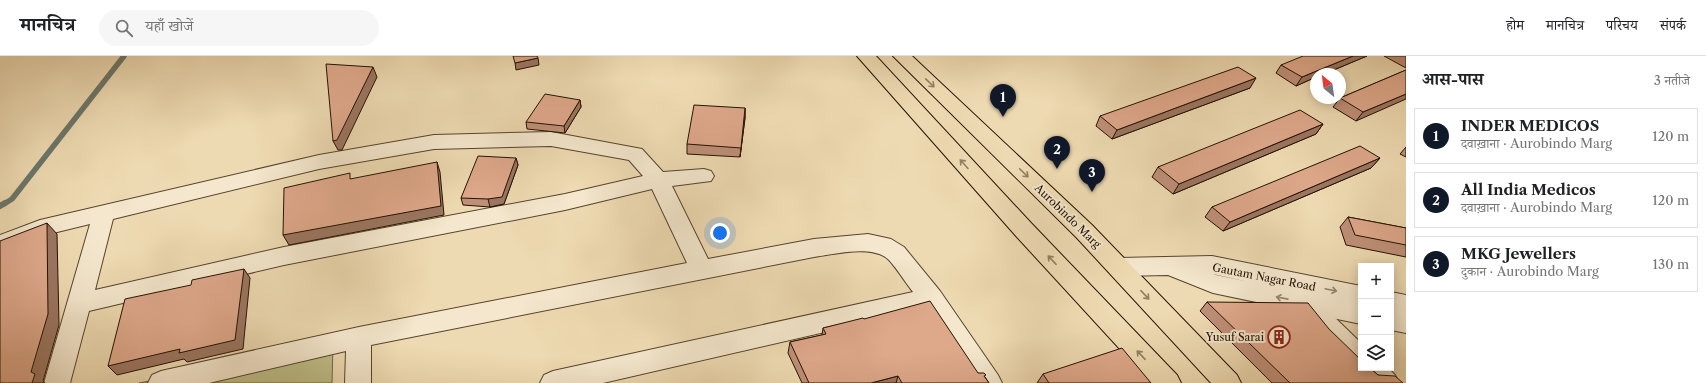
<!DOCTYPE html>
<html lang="hi">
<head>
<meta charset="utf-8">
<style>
  body { margin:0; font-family:"Libre Caslon Text","Noto Serif Devanagari",serif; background:#f6f6f6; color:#202124 }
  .controls { position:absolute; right:12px; bottom:12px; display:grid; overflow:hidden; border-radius:0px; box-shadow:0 2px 10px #0003 }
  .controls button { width:36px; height:36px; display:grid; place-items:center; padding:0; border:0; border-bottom:1px solid #e0e0e0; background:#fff; color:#202124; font:20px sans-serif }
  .compass { position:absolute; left:1310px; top:12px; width:36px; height:36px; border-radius:50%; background:#fff; box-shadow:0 2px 10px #0003; rotate:331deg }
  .you { position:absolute; left:720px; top:177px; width:14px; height:14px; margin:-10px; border:3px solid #fff; border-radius:50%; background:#1a73e8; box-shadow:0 0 0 6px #1a73e833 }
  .badge { display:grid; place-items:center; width:26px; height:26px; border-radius:50%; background:#111827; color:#fff; font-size:13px; font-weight:700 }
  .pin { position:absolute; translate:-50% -33px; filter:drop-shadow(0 1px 2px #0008) }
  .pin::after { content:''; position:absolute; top:21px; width:14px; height:12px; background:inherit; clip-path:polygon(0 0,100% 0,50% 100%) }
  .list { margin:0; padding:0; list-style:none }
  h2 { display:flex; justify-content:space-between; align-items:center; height:52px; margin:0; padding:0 16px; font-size:17px }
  h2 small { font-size:13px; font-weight:400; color:#757577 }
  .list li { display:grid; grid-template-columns:26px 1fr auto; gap:12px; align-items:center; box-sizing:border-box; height:56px; margin:0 8px 8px; padding:0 8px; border:1px solid #e0e0e0; border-radius:0px }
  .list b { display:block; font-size:15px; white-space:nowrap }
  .list p { margin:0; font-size:13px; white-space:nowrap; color:#757577 }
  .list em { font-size:13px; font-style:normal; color:#757577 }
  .icon { flex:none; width:22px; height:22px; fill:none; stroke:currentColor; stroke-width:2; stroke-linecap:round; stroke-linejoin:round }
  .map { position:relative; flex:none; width:1406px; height:327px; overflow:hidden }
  header { display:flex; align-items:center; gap:24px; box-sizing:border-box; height:56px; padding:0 20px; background:#fff; border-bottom:1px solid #e0e0e0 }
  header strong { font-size:19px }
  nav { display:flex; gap:22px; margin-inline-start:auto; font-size:14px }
  .search { width:280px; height:36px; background:#f6f6f6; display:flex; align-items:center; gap:10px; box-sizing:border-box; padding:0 14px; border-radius:22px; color:#757577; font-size:15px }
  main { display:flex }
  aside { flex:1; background:#fff }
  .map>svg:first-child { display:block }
  .green { fill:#bebe89; stroke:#706844 }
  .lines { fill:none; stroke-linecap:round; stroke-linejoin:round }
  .stream-far1 { stroke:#6b776b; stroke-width:5.5 }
  .stream { stroke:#6b776b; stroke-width:6 }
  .minor-casing { stroke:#56442c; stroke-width:2 }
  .tertiary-casing { stroke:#56442c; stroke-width:2 }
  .trunk-casing { stroke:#231200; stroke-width:2 }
  .minor { fill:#f4e7cd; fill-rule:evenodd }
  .tertiary { fill:#f4e7cd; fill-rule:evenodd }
  .trunk { fill:#eedab2; fill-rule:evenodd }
  .wall { fill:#bf9078; stroke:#231200 }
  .shaded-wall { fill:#9b7661; stroke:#231200 }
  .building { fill:#dea88b; stroke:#231200 }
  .oneway { stroke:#938062 }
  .oneway2 { stroke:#968771 }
  .labels { text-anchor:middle; stroke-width:4; stroke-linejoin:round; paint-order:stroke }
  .street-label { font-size:11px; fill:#231200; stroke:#f4e7cd }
  .poi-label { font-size:11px; fill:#231200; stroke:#f4e7cd; text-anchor:end }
</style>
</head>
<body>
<header>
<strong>मानचित्र</strong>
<div class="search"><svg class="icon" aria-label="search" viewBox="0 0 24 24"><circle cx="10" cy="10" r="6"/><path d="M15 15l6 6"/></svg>यहाँ खोजें</div>
<nav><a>होम</a><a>मानचित्र</a><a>परिचय</a><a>संपर्क</a></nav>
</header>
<main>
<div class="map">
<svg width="1406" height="327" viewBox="0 0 1406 327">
  <rect width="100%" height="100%" fill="#eedab2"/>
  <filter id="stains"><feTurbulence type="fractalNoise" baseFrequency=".005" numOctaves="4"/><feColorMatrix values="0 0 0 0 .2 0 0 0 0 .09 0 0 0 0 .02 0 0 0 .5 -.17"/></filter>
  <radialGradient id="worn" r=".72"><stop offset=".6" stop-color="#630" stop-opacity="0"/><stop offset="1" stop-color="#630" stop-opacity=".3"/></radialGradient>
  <polygon class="green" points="333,288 332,327 139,327"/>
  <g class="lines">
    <polyline class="stream-far1" points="4,148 12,143 124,0"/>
    <polyline class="stream" points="0,150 5,147"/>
    <g class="minor-casing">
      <g id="minor">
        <path d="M 551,76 L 642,93 L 663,116 L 704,113 L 711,115 L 714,120 L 711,125 L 672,130 L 708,203 L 814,183 L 868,178 L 891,183 L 904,191 L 940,235 L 998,319 L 1002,327 L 974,327 L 925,253 L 603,327 L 540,327 L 544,319 L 553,315 L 913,236 C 905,226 898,214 889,204 C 873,188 835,198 814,201 L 371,289 L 371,327 L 345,327 L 346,295 L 209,327 L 148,327 L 152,319 L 161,315 L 359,271 L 687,207 L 652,133 L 565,154 L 284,209 L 89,255 L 70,327 L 44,327 L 90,168 L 45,179 L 0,198 L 0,179 L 40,164 L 319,99 L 434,79 ZM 551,90 L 629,104 L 643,120 L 565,138 L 284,191 L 95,234 L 113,163 L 319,113 L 434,93 Z"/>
        <path d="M 1307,237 L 1316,240 L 1326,253 L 1361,287 L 1361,312 L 1388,312 L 1395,319 L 1399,327 L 1368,327 L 1361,320 L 1358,314 L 1352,312 C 1332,292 1308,272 1295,247 L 1298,240 Z"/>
      </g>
    </g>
    <g class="tertiary-casing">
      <g id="tertiary">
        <path d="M 1212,200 L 1361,230 L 1361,268 L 1213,237 L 1168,219 L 1119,220 L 1111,217 L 1107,211 L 1111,205 L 1119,202 ZM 1213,218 L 1249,226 L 1216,219 Z"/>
        <polygon points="1391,236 1406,239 1406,277 1391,274"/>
      </g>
    </g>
    <g class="trunk-casing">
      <g id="trunk">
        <polygon points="857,0 876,0 1032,168 1177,319 1181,327 1151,327 1016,180"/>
        <polygon points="893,0 912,0 1092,169 1237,319 1241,327 1211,327 1076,181"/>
      </g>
    </g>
    <use href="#minor" class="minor"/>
    <use href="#tertiary" class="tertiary"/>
    <use href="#trunk" class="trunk"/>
  </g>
  <g class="wall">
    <polygon points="1367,0 1324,18 1316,18 1316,21 1296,30 1276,17 1281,9"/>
    <polygon points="1384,0 1406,0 1406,12"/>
    <polygon points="1406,14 1356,65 1333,51 1340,42"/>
    <polygon points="1250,32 1112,83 1096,70 1100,60"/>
    <polygon points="580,44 581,51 565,77 527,73 526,66"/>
    <polygon points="745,52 745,62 740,101 687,98 687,88"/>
    <polygon points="1323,68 1316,78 1173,138 1152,121 1158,111"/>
    <polygon points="1406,91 1406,101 1400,98"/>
    <polygon points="516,102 518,109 504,148 490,151 463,149 461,142"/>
    <polygon points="1380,102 1371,112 1223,175 1205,161 1212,151"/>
    <polygon points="1348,161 1406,172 1406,201 1346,189 1340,171"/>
    <polygon points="1207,246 1361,304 1378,319 1403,327 1272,327 1200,255"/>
    <polygon points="864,263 978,317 985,321 989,327 802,327 788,297 790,286 822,279 823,272"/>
    <polygon points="1043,318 1151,327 1037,327"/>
  </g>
  <g class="shaded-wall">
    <polygon points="1353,0 1367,0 1324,18 1316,18 1316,21 1296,30 1302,21"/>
    <polygon points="538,2 539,9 516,14 515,7"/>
    <polygon points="373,11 377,21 342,94 338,94 333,85"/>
    <polygon points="1256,22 1250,32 1112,83 1117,74"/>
    <polygon points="1406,38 1406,43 1356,65 1363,56"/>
    <polygon points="580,44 581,51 565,77 564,70"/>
    <polygon points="745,52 745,62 740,101 741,92"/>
    <polygon points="1323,68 1316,78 1173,138 1179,128"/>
    <polygon points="516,102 518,109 504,148 490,151 488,143"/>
    <polygon points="1380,102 1371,112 1223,175 1230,166"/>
    <polygon points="437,106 440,116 444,159 289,189 283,179"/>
    <polygon points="47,167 57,178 59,269 43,325 45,327 32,327 31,316"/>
    <polygon points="244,213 250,222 243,293 187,306 184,303 117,319 108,310"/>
    <polygon points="898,320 896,327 871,327"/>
  </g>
  <g class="building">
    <polygon points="513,0 537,0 538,2 515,7"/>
    <polygon points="1303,0 1353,0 1302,21 1281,9"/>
    <polygon points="326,8 373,11 337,84 333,85"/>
    <polygon points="1238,11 1256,22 1117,74 1100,60"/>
    <polygon points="1406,14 1406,38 1363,56 1340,42"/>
    <polygon points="545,38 580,44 564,70 526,66"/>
    <polygon points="694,49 745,52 741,92 687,88"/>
    <polygon points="1300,54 1323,68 1179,128 1158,111"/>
    <polygon points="1360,90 1380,102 1230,166 1212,151"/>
    <polygon points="478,100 516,102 502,141 488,143 461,142"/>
    <polygon points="437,106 441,150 283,179 284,132 350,117 350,123"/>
    <polygon points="1348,161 1406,172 1406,189 1355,179"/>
    <polygon points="47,167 48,258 31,316 35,318 32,327 0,327 0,185"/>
    <polygon points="244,213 235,284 179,297 180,293 108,310 125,243 191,229 192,224"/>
    <polygon points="930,245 978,317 984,317 986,319 984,320 989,327 902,327 898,320 871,327 809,327 790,286 826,278 823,272 863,262 864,263"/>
    <polygon points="1207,246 1308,247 1329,273 1361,304 1361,312 1370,312 1378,319 1395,320 1403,327 1290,327"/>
    <polygon points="1122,292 1151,327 1049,327 1043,318"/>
  </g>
  <defs><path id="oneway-shaft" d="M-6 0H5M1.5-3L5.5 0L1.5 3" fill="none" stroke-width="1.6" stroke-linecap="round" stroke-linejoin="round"/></defs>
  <g class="oneway">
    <use href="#oneway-shaft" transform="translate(930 27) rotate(44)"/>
    <use href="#oneway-shaft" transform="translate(964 108) rotate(-132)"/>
    <use href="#oneway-shaft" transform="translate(1024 117) rotate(44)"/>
    <use href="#oneway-shaft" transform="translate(1052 204) rotate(-133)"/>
    <use href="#oneway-shaft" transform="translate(1145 239) rotate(47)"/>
    <use href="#oneway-shaft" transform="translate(1141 299) rotate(-133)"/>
  </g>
  <g class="oneway2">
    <use href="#oneway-shaft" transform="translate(1331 234) rotate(12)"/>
    <use href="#oneway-shaft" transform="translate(1282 242) rotate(-169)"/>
  </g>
  <defs>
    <g id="building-ring" transform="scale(1.15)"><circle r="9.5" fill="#f4e7cd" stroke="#8f2418" stroke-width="1.5"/><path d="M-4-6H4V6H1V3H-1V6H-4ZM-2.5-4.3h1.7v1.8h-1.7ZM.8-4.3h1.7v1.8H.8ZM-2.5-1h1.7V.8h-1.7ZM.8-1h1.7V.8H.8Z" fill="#8f2418"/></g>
  </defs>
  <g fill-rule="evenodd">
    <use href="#building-ring" x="1279" y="281"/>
  </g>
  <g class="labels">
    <g class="street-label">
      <text transform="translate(1068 160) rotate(44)" y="4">Aurobindo Marg</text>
      <text transform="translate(1264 221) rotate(11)" y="4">Gautam Nagar Road</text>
    </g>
    <g class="poi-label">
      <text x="1264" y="285">Yusuf Sarai</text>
    </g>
  </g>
  <rect width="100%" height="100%" filter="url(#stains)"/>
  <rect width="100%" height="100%" fill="url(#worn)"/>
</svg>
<div class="controls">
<button>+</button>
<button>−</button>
<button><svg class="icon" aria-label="layers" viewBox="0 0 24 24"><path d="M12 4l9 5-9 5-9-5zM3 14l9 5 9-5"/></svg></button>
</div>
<svg class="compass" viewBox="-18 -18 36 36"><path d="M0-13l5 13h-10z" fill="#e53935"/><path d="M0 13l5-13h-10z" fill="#757577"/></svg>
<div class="you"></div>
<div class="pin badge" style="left:1003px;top:61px">1</div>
<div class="pin badge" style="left:1057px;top:113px">2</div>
<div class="pin badge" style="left:1092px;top:136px">3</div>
</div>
<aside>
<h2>आस-पास<small>3 नतीजे</small></h2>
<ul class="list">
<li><span class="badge">1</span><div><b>INDER MEDICOS</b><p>दवाख़ाना · Aurobindo Marg</p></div><em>120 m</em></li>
<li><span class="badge">2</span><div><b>All India Medicos</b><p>दवाख़ाना · Aurobindo Marg</p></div><em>120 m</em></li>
<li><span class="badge">3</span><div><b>MKG Jewellers</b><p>दुकान · Aurobindo Marg</p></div><em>130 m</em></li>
</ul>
</aside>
</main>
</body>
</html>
